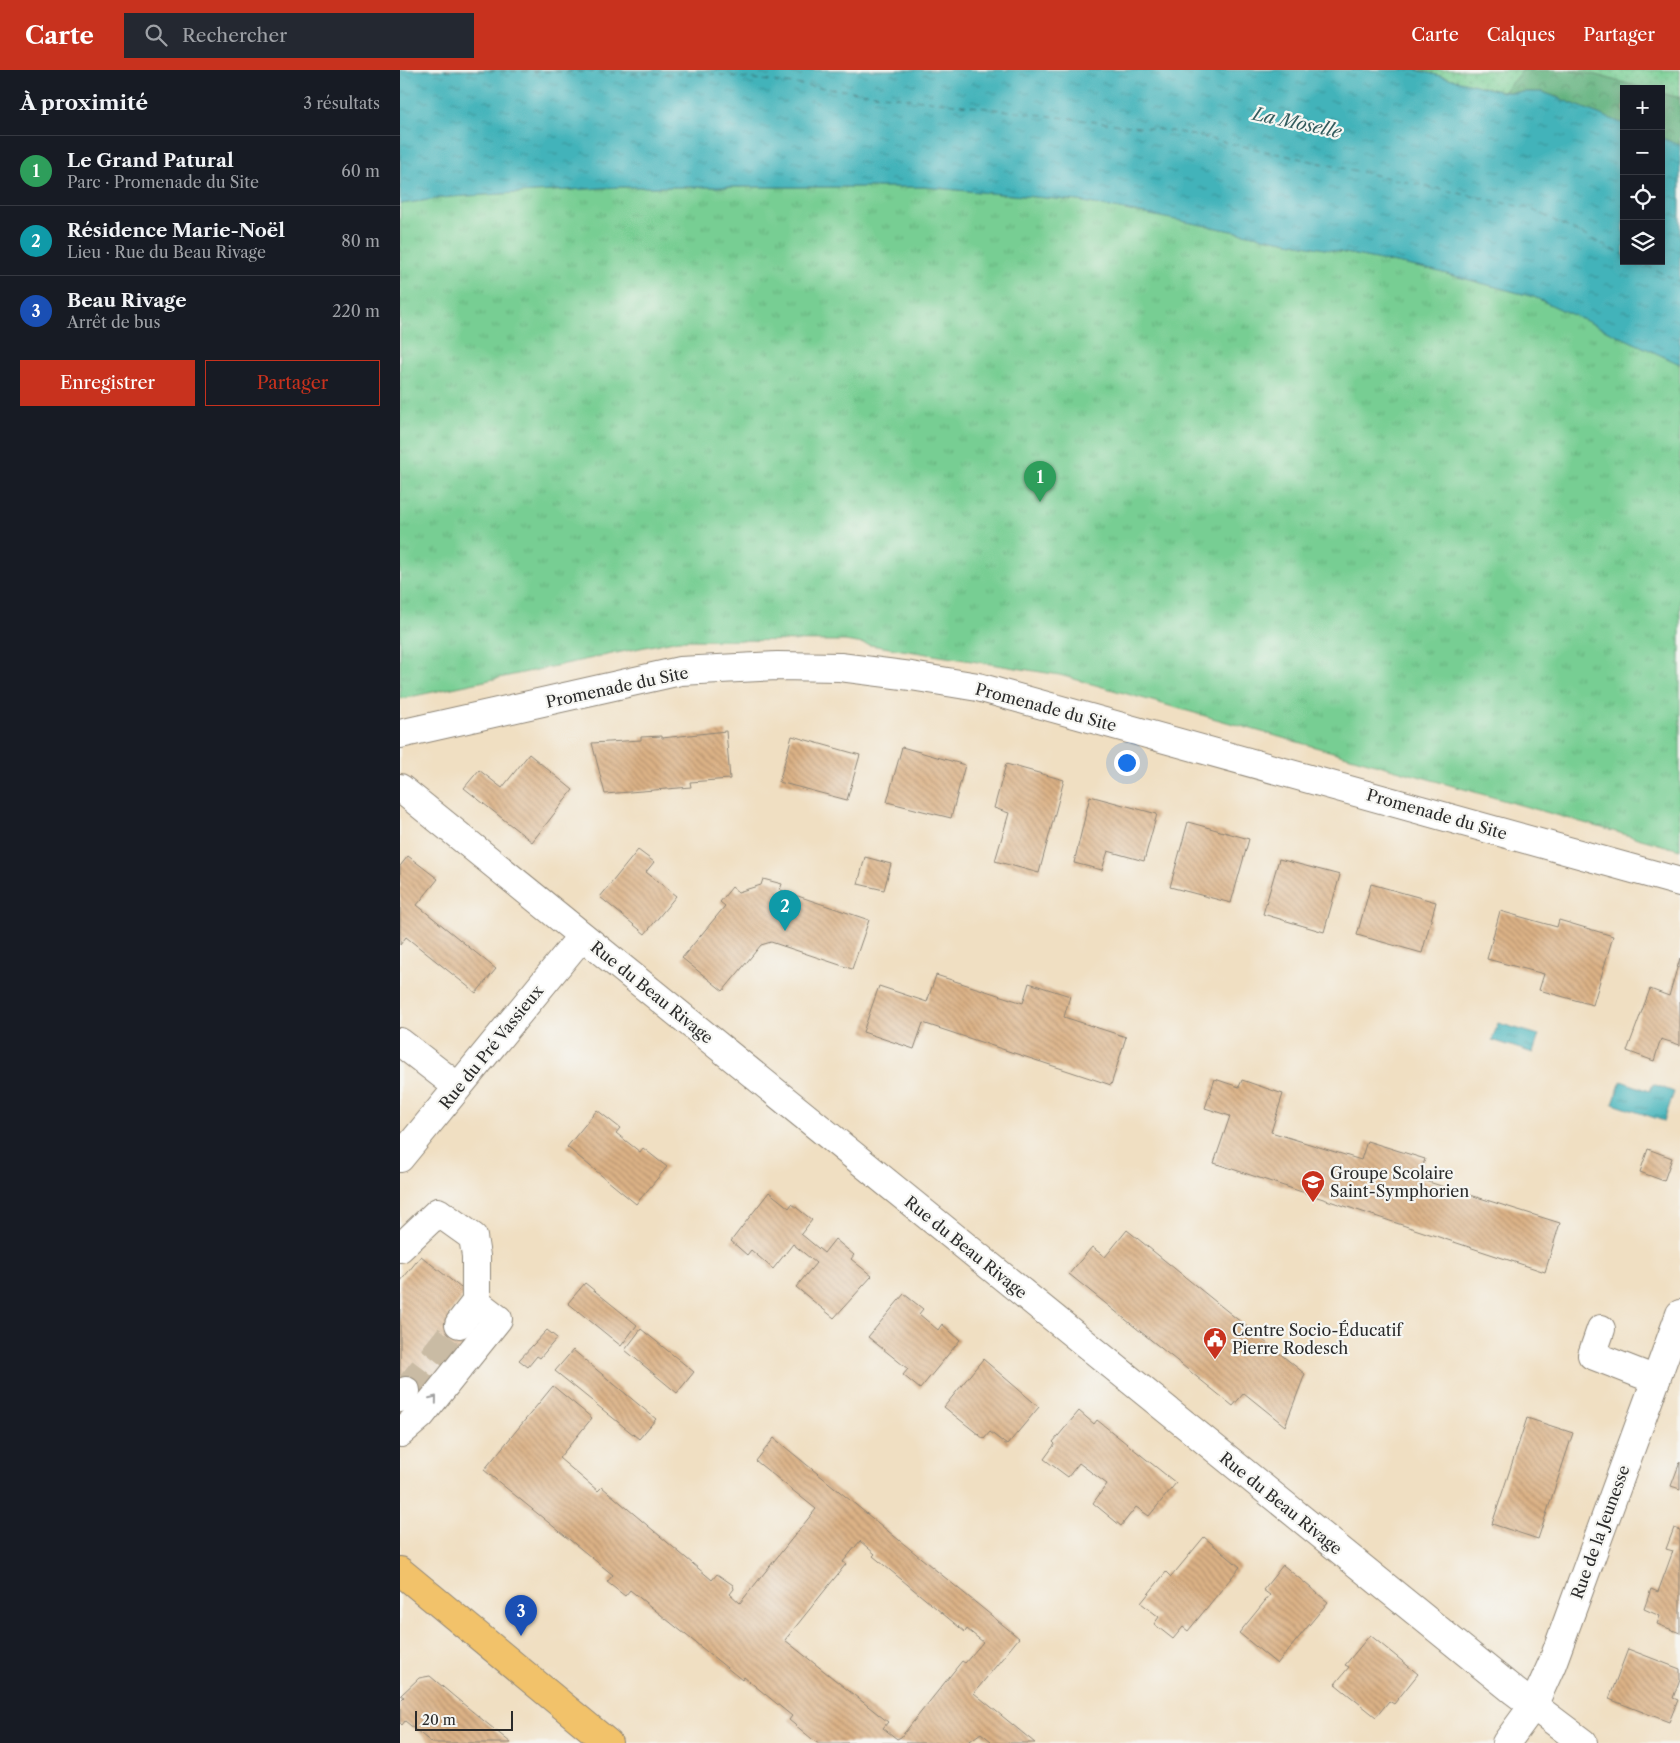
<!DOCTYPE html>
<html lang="fr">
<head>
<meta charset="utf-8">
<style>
  body { margin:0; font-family:"Libre Caslon Text",serif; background:#242831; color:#f1f3f6 }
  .controls { position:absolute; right:15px; top:15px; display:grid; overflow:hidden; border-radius:0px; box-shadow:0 2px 12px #0003 }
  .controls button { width:45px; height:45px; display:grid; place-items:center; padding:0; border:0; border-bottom:1px solid #363941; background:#171b24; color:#f1f3f6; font:25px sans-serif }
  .scale { position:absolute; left:15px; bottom:12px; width:98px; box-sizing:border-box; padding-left:5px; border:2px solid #2b2b2b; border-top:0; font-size:14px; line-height:18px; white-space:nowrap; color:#2b2b2b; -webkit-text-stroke:4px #f6f6f2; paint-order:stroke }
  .you { position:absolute; left:726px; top:692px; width:18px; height:18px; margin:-12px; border:4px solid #fff; border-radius:50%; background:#1a73e8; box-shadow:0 0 0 8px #1a73e833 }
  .badge { display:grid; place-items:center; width:32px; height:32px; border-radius:50%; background:#c8321e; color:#fff; font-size:16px; font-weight:700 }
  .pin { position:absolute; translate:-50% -41px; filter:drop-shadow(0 1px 2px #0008) }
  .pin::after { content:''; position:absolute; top:26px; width:18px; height:15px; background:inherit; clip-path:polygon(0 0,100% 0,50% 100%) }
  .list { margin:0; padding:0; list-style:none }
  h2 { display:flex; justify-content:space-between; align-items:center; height:65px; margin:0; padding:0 20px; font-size:21px }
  h2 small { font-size:16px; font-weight:400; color:#9ea1a6 }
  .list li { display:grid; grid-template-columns:32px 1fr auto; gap:15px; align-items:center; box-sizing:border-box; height:70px; padding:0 20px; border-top:1px solid #363941 }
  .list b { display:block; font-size:19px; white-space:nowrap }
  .list p { margin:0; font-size:16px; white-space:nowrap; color:#9ea1a6 }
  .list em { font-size:16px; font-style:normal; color:#9ea1a6 }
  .actions { display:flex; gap:10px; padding:15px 20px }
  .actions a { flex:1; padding:11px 0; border:1px solid #c8321e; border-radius:0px; text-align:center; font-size:18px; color:#c8321e }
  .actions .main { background:#c8321e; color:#fff }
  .icon { flex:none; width:28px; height:28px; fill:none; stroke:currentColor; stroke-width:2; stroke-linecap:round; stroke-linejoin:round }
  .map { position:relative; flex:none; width:1280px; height:1673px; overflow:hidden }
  header { display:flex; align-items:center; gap:30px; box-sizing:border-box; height:70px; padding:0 25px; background:#c8321e; color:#fff }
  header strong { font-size:24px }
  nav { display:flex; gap:28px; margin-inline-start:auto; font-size:18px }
  .search { width:350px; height:45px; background:#242831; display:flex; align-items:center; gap:12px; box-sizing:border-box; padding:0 18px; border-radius:0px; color:#9ea1a6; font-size:19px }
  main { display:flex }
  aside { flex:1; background:#171b24 }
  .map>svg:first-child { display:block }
  .grass { fill:url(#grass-dots); stroke:#517c5f }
  .forest { fill:url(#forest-crowns); stroke:#466e54 }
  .park { fill:url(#park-tufts); stroke:#517c5f }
  .water { fill:url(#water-ripples); stroke:#376f72 }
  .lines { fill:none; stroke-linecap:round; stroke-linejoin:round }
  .ferry { stroke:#335b5d; stroke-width:1; stroke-dasharray:6 5; stroke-linecap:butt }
  .building { fill:url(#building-back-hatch); fill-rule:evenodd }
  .minor-tunnel { stroke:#c9bba4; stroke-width:28; stroke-dasharray:28 14; stroke-linecap:butt }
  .minor-casing { stroke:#8e8576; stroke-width:30 }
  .major-casing { stroke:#8e8576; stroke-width:30 }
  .minor { stroke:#fff; stroke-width:28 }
  .major { stroke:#f2c26a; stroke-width:28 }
  .oneway { stroke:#a0a0a0 }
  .labels { text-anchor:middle; stroke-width:4.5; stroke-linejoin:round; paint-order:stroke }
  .street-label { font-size:16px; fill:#2b2b2b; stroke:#f6f6f2 }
  .poi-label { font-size:16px; fill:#2b2b2b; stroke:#f6f6f2; text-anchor:start }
  .water-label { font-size:18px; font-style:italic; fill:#335b5d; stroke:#f6f6f2 }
</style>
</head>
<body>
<header>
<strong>Carte</strong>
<div class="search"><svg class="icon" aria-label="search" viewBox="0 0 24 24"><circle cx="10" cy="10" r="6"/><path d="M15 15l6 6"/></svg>Rechercher</div>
<nav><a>Carte</a><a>Calques</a><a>Partager</a></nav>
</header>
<main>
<aside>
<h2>À proximité<small>3 résultats</small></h2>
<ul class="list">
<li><span class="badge" style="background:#2e9e5b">1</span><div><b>Le Grand Patural</b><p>Parc · Promenade du Site</p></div><em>60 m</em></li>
<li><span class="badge" style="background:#0f9aa8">2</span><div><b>Résidence Marie-Noël</b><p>Lieu · Rue du Beau Rivage</p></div><em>80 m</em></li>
<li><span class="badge" style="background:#1a4fb4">3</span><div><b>Beau Rivage</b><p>Arrêt de bus</p></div><em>220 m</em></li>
</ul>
<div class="actions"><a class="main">Enregistrer</a><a>Partager</a></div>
</aside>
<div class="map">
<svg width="1280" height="1673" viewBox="0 0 1280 1673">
  <defs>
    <pattern id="grass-dots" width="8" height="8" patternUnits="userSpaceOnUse" patternTransform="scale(1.25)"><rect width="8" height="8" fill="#77ce93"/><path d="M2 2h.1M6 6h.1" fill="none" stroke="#67b17f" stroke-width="1.8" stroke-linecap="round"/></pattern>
    <pattern id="forest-crowns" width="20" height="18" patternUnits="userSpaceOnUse" patternTransform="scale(1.25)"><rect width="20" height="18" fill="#61b17d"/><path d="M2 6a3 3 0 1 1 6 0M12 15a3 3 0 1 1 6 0" fill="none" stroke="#509067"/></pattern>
    <pattern id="park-tufts" width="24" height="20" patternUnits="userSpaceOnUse" patternTransform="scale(1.25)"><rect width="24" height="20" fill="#77ce93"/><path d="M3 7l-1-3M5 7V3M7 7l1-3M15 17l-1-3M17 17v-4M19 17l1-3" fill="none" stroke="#67b17f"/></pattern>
    <pattern id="water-ripples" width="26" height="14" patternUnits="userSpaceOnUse" patternTransform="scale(1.25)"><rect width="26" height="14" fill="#43b3ba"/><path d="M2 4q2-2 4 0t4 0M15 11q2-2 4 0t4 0" fill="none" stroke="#389297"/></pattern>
    <pattern id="building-back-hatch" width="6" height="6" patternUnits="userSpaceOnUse" patternTransform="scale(1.25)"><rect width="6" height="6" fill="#dcb286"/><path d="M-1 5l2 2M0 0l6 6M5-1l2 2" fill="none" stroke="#b3916e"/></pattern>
  </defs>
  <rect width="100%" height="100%" fill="#f6f6f2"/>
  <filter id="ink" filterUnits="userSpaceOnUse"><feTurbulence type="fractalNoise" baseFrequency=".02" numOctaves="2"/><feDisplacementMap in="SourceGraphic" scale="10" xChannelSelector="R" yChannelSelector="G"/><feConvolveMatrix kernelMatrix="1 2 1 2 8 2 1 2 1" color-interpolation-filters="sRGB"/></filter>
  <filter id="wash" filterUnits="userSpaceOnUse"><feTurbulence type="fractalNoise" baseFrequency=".0096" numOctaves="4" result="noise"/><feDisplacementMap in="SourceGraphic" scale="20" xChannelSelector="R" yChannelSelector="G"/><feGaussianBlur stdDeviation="1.12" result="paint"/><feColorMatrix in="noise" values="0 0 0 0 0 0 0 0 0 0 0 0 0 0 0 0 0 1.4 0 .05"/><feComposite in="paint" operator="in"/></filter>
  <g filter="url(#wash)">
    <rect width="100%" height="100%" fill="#f0dfc2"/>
    <g class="grass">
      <polygon points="1017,0 1123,0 1103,22"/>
      <path d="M 1165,0 L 1280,0 L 1280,28 L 1261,23 L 1261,19 C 1229,19 1197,5 1165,0 Z"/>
    </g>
    <g class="forest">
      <polygon points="1123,0 1165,0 1192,4 1246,19 1224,19 1224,54 1143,22 1103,22"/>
      <polygon points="1261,23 1280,28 1280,75 1261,68"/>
    </g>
    <polygon class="park" points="219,117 524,117 679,131 1032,200 1134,227 1280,294 1280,780 660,605 445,571 278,570 0,629 0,134 50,127"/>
    <g class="water">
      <polygon points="0,0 1017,0 1103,22 1143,22 1224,54 1224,191 1261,191 1261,68 1280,75 1280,294 1134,227 1032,200 679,131 524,117 219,117 50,127 0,134"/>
      <polygon points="1098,953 1139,965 1133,983 1092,970"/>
      <polygon points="1221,1011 1250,1021 1253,1014 1274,1022 1264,1051 1213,1034"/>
    </g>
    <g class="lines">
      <g class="ferry">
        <polyline points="23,0 314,4 778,62 1131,139 1224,185"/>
        <polyline points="1237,191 1280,212"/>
      </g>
    </g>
    <g id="blocks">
      <g class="building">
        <polygon points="326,661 330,709 290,712 291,717 205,724 192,673 241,670 241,667 262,666 262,668"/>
        <polygon points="392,666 460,685 447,730 379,712"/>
        <polygon points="502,677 565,695 551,748 487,732"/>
        <polygon points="129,684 173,720 132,772 64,718 79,700 102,718"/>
        <polygon points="606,694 664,710 639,803 595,791 609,743 594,738"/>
        <polygon points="690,726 757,744 744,791 708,781 702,800 674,793"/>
        <polygon points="788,752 849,769 831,833 770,817"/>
        <polygon points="238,780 254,792 246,802 276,826 245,864 200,827"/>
        <polygon points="8,786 38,809 17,835 96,899 76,923 6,867 0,875 0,796"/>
        <polygon points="465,787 491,794 484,820 458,814"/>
        <polygon points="879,789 940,805 924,862 863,844"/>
        <polygon points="363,809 382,814 380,820 469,850 452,899 371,872 361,875 323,921 282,888 325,836 320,832 332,817 338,822 361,815"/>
        <polygon points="971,814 1036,832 1022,883 957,865"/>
        <polygon points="1100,841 1157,857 1159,850 1213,866 1193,935 1139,920 1144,904 1087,889"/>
        <polygon points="1280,888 1280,975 1261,969 1254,991 1227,981 1250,919 1269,926"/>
        <polygon points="536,905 623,933 629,913 670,926 664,947 726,967 711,1015 523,953 514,979 463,962 479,916 527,932"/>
        <polygon points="815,1009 839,1017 842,1010 883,1024 871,1062 961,1090 967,1071 1025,1089 1019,1109 1160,1153 1145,1202 814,1093 830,1046 805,1038"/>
        <polygon points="197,1040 220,1058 216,1063 240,1082 243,1078 267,1097 236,1134 167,1077"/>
        <polygon points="1248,1079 1272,1088 1264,1111 1240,1102"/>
        <polygon points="369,1122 389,1138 392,1134 412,1150 401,1164 424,1183 435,1169 454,1185 451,1189 472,1206 434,1248 396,1217 416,1193 393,1174 373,1199 351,1180 347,1185 331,1171"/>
        <polygon points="727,1160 905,1304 885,1356 844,1323 833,1336 669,1204 692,1177 705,1187"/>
        <polygon points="21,1186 66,1222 48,1245 73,1265 19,1331 0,1316 0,1212"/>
        <polygon points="185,1213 237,1255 221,1276 168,1233"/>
        <polygon points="504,1224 523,1239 519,1244 538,1260 542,1254 560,1270 520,1319 503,1305 508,1299 468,1267"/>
        <polygon points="241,1259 294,1302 277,1323 225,1280"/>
        <polygon points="147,1260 157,1268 140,1288 137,1286 128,1297 119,1290"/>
        <polygon points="173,1280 256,1349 239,1369 155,1301"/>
        <polygon points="583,1289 639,1337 607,1375 590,1362 584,1369 544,1337"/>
        <path d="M 153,1316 L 192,1348 L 159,1388 L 198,1421 L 202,1417 L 312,1510 L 317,1504 L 333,1515 L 334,1519 L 330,1524 L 340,1533 L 416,1439 L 356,1391 L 374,1368 L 619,1568 L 574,1623 L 635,1673 L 589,1673 L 591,1671 L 581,1663 L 567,1673 L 417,1673 L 389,1650 L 392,1646 L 344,1607 L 342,1610 L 230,1520 L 225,1526 L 207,1512 L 213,1505 L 84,1400 ZM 460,1471 L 475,1484 L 473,1486 L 565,1562 L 567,1559 L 583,1572 L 565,1593 L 562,1591 L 501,1667 L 497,1669 L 483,1658 L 488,1652 L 385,1570 L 446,1494 L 443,1492 Z"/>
        <polygon points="679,1341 694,1354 697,1350 776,1413 749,1446 736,1437 721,1456 693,1433 707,1414 679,1393 668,1407 644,1389 655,1374 653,1372"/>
        <polygon points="1127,1348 1173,1363 1138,1469 1092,1454"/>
        <polygon points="1280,1392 1280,1419 1271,1416"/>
        <polygon points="1274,1458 1280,1460 1280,1563 1257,1554 1260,1546 1244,1539 1251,1519 1258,1522 1273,1481 1266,1479"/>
        <polygon points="804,1467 840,1497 788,1561 783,1557 773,1569 754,1554 759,1547 741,1533 766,1502 771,1507"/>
        <polygon points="883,1495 928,1532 877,1594 839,1563 870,1525 863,1520"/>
        <polygon points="970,1565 1018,1604 994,1634 989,1631 976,1647 935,1614 949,1597 945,1595"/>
        <polygon points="1228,1579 1280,1599 1280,1609 1273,1628 1278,1630 1269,1652 1209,1629"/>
        <polygon points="30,1606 56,1628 111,1673 32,1673 5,1651 2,1655 0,1653 0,1631 4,1627 1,1625 19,1608"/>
      </g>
    </g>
  </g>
  <g filter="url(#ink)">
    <use href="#blocks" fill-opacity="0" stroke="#8e8576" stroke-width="1"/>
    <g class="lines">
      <polyline class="minor-tunnel" points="6,1321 59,1254"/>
      <g class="minor-casing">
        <g id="minor">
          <polyline points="0,664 280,601 377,596 440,597 511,606 578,617 1280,812"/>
          <polyline points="0,718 1114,1621 1183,1673"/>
          <polyline points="0,972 58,1017"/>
          <polyline points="0,1088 182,866"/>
          <polyline points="0,1178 38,1142 73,1167 76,1186 76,1232 59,1254"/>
          <polyline points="1201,1259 1192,1285 1256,1310"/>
          <polyline points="0,1328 6,1321"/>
          <polyline points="0,1363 21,1345 98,1249 76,1232"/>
          <polyline points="1106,1673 1133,1636 1152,1594 1280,1244"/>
        </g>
      </g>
      <g class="major-casing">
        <polyline id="major" points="0,1501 208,1673"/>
      </g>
      <use href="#minor" class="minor"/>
      <use href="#major" class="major"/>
    </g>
    <defs><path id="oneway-chevron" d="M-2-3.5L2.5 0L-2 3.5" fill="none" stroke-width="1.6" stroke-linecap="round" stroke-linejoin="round" transform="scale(1.25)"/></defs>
    <use class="oneway" href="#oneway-chevron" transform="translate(34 1329) rotate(-51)"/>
  </g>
  <defs>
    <g id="school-pin" transform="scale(1.25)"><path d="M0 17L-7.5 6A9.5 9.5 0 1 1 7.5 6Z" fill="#c8321e" stroke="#f6f6f2"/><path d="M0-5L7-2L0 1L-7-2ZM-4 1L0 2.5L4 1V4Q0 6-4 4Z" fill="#fff"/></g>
    <g id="civic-pin" transform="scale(1.25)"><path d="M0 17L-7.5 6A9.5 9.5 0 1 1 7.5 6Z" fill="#c8321e" stroke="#f6f6f2"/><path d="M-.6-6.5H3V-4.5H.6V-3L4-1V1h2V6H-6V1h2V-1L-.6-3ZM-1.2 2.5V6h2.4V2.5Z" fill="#fff"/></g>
  </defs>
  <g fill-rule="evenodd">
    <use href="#school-pin" x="913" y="1112"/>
    <use href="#civic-pin" x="815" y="1269"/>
  </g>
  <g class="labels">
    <g class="street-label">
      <text transform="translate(217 617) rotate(-12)" y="6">Promenade du Site</text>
      <text transform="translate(646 637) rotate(15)" y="6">Promenade du Site</text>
      <text transform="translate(1037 744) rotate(16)" y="6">Promenade du Site</text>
      <text transform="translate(252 922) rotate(39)" y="6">Rue du Beau Rivage</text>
      <text transform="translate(91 977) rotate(-51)" y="6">Rue du Pré Vassieux</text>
      <text transform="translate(566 1177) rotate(39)" y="6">Rue du Beau Rivage</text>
      <text transform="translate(881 1433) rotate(39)" y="6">Rue du Beau Rivage</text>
      <text transform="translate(1200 1462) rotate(-70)" y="6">Rue de la Jeunesse</text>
    </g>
    <g class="poi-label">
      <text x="930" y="1109">Groupe Scolaire<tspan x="930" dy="18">Saint-Symphorien</tspan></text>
      <text x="832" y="1266">Centre Socio-Éducatif<tspan x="832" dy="18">Pierre Rodesch</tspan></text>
    </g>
    <g class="water-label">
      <text transform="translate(897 53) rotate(12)" y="6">La Moselle</text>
    </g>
  </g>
</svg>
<div class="controls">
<button>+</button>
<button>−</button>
<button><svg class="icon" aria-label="locate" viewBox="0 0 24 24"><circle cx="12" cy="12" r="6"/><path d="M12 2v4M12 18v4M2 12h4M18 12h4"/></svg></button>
<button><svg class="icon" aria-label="layers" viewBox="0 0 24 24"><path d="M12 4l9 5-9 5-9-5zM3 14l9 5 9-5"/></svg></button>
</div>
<div class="scale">20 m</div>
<div class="you"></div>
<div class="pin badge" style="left:640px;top:432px;background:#2e9e5b">1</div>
<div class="pin badge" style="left:385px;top:861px;background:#0f9aa8">2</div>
<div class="pin badge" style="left:121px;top:1566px;background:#1a4fb4">3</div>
</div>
</main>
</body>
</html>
